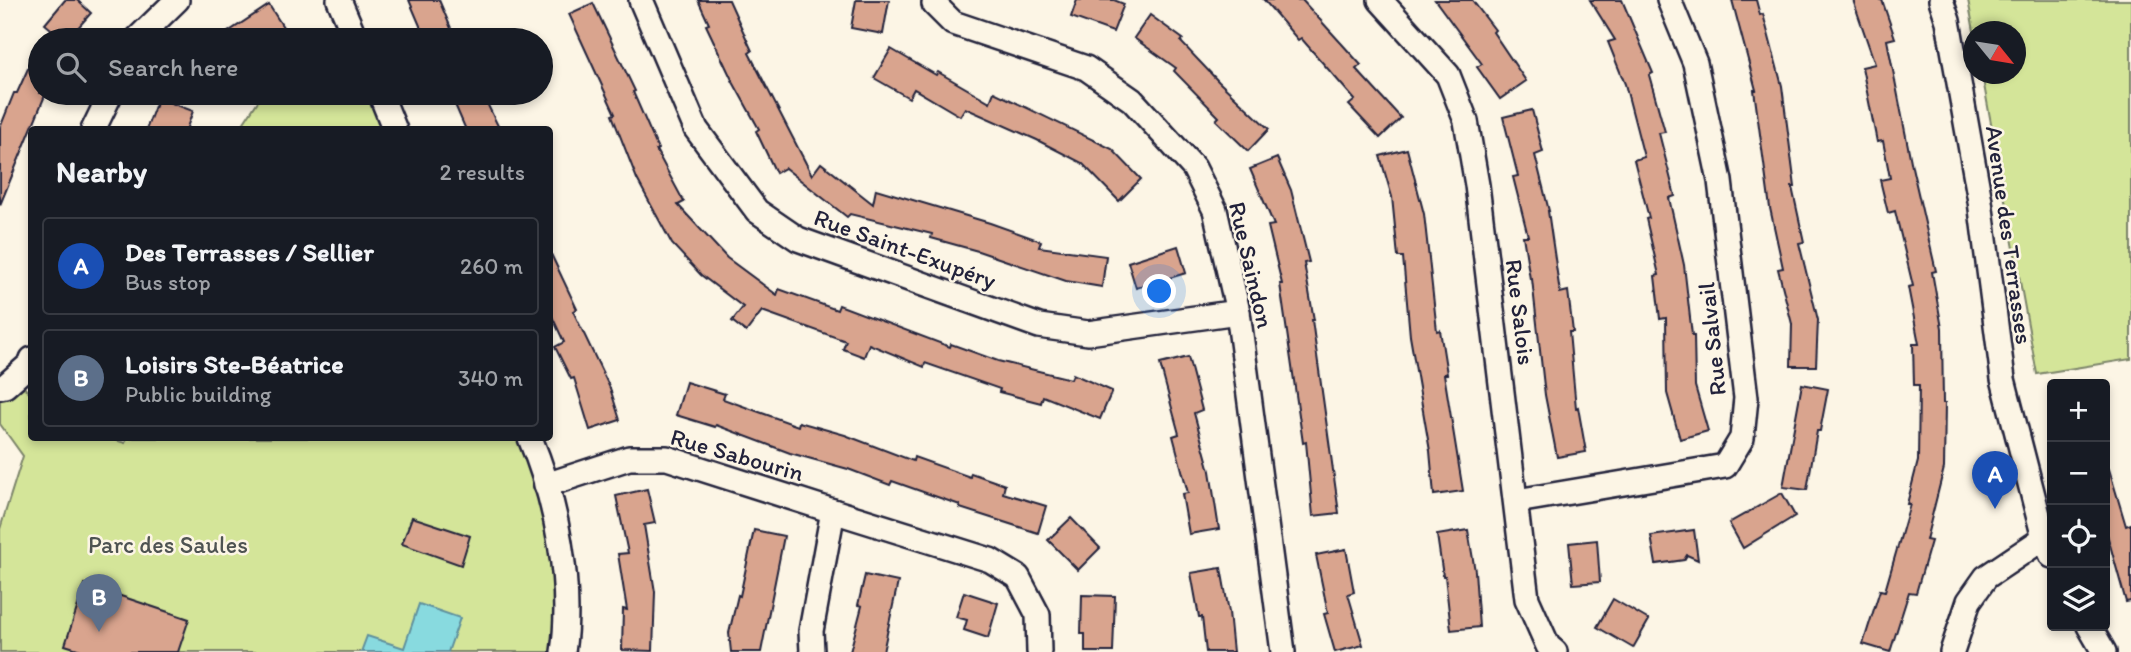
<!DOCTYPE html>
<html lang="en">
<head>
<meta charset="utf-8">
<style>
  body { margin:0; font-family:Itim,sans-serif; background:#242831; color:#f1f3f6 }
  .controls { position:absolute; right:21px; bottom:21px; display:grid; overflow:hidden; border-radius:7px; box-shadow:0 4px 10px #0003 }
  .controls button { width:63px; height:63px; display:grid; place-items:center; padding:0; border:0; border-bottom:2px solid #363941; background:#171b24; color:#f1f3f6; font:35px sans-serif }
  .compass { position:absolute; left:1963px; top:21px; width:63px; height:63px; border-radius:50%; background:#171b24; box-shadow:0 4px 10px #0003; rotate:120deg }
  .you { position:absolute; left:1160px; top:292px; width:24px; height:24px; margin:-18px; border:5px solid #fff; border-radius:50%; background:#1a73e8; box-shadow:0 0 0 10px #1a73e833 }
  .badge { display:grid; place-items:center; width:46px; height:46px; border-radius:50%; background:#b45309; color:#fff; font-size:23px; font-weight:700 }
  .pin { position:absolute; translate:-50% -58px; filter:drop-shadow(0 2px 4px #0008) }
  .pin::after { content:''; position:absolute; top:37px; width:24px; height:21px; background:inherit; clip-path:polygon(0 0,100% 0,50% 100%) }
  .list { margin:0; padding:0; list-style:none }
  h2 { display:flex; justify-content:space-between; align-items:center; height:91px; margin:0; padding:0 28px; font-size:30px }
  h2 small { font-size:23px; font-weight:400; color:#9ea1a6 }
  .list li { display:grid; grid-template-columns:46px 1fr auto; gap:21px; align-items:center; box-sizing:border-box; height:98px; margin:0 14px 14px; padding:0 14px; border:2px solid #363941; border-radius:7px }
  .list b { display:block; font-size:26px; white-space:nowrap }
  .list p { margin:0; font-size:23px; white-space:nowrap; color:#9ea1a6 }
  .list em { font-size:23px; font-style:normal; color:#9ea1a6 }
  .icon { flex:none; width:38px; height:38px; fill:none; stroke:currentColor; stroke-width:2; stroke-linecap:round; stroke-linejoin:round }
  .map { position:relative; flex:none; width:2131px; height:652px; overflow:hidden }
  .search { position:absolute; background:#171b24; box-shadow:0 4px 10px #0003; left:28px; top:28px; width:525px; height:77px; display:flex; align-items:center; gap:18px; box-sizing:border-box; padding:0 24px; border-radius:38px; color:#9ea1a6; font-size:26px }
  .panel { position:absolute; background:#171b24; box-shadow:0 4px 10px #0003; left:28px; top:126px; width:525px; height:315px; border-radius:7px }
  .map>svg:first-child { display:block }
  .green { fill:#d4e599; stroke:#7b846a; stroke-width:2 }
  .water { fill:#88dadf; stroke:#5f909d; stroke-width:2 }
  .building { fill:#d9a48e; stroke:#22223b; stroke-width:2 }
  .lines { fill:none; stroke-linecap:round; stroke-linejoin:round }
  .minor-casing { stroke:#22223b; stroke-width:28 }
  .minor { stroke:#fcf5e5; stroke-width:23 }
  .labels { text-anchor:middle; stroke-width:5; stroke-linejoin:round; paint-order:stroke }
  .street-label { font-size:24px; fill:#22223b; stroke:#fcf5e5 }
  .park-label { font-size:24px; fill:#4e5352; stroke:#fcf5e5 }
</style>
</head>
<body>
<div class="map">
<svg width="2131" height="652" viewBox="0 0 2131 652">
  <rect width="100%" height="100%" fill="#fcf5e5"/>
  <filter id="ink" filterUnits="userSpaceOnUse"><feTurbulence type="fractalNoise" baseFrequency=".0143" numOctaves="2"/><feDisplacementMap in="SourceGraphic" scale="14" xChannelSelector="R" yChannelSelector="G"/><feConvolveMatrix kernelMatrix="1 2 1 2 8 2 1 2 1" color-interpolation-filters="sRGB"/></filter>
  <g filter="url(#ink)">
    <g class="green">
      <polygon points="1968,0 2131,0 2131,359 2037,374 1982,74 2016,74 2016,32 1974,31"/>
      <polygon points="273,93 380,93 395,130 239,130 258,101"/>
      <polygon points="22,385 31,395 32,438 109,438 125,443 127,438 530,438 546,485 563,652 0,652 0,529 23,456 0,424 0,394"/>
    </g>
    <polygon class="water" points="419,604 460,618 448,652 361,652 367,636 404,648"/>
    <g class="building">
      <polygon points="65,0 77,0 91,13 67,40 64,40 45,24"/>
      <polygon points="409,0 439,0 456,40 426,40"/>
      <polygon points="698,0 729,0 752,51 749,53 812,175 821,163 873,204 876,189 990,223 1041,241 1039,247 1106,256 1102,287 1066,281 978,251 931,238 932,234 850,214 847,217 785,168 776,173 756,131 759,129 733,82 706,25 709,24"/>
      <polygon points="856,0 889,0 883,34 851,28"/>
      <polygon points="1077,0 1114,0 1124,4 1113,32 1071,17"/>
      <polygon points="1264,0 1302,0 1361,65 1356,69 1401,118 1380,138 1349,105 1355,100 1301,38 1298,40"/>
      <polygon points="1435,0 1472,0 1495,30 1493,32 1526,81 1500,99 1477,67 1482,64"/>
      <polygon points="1590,0 1622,0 1653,73 1649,75 1665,132 1659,133 1675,196 1669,198 1684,265 1692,335 1694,335 1695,386 1708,431 1680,439 1667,393 1666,318 1660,319 1655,276 1659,275 1646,219 1649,218 1634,160 1644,157 1625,84 1608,42 1615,40"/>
      <polygon points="1732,0 1756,0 1760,15 1763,14 1782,86 1795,187 1792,187 1804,242 1799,243 1818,320 1816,366 1791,366 1792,324 1778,269 1783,268 1770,208 1754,90 1756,90"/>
      <polygon points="1853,0 1882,0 1895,38 1887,40 1912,167 1936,271 1932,272 1942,328 1943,403 1945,403 1944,468 1926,540 1931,541 1916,593 1909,592 1890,652 1863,644 1880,590 1885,591 1910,504 1907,504 1918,461 1919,385 1914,385 1913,344 1919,344 1908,287 1913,286 1895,211 1888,213 1880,180 1890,178 1883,141 1877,142 1862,67 1875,64"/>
      <polygon points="593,3 635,91 633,92 658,149 656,150 684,202 678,205 727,258 777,295 779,289 837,310 839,305 950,347 951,344 998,361 1071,379 1073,374 1112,391 1100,419 1043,396 1041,403 999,392 1000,389 925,363 924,367 869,344 864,357 843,349 846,341 762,311 746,332 732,321 743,307 701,275 672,244 637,179 612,115 615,114 569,14"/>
      <polygon points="269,5 283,27 262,40 216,40"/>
      <polygon points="1150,15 1183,39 1181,42 1219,82 1269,129 1248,151 1216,120 1219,117 1174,71 1176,68 1134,38"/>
      <polygon points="40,42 40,93 46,93 0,205 0,128 14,93 17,93"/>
      <polygon points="891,49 936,75 938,72 990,102 994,92 1112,149 1141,179 1119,201 1082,163 1037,140 965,108 960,116 914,89 909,98 874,78"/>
      <polygon points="450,93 482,93 500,130 466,130"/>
      <polygon points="158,98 193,111 186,130 146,130"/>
      <polygon points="1532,110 1543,152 1535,155 1549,211 1548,211 1560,293 1568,291 1573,332 1569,332 1576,408 1578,407 1586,452 1557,457 1545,395 1532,279 1530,279 1523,236 1528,236 1513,177 1518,176 1503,117"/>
      <polygon points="1407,149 1424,214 1437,331 1440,330 1447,374 1444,374 1463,491 1434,495 1430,451 1410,336 1403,257 1398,257 1392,197 1380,156"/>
      <polygon points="1277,158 1291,190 1309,262 1304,263 1314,320 1312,320 1339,513 1313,516 1306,442 1303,443 1280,284 1282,284 1268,226 1274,225 1250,169"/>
      <polygon points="1178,246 1186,273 1136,288 1128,262"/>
      <polygon points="550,252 577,309 573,311 610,388 620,420 590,430 574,378 571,379 555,347 564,342 550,312"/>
      <polygon points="1188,357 1202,410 1194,413 1210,471 1219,529 1189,534 1182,494 1188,493 1173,436 1179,434 1160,364"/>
      <polygon points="686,382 725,394 723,399 798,426 799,422 845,435 913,461 914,457 970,477 971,473 1005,485 1003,493 1046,506 1038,533 960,508 960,505 892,481 890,485 848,469 790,453 716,425 715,427 676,415"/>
      <polygon points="1802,384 1828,389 1820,431 1817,431 1807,490 1783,487"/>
      <polygon points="2109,469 2126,526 2131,524 2131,601 2126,602 2105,527 2105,470"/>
      <polygon points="647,489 655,523 644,525 655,592 653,651 622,650 623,609 627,610 618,554 628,553 616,496"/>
      <polygon points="1782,493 1795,516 1743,548 1729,523"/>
      <polygon points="412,517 470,536 461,565 402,544"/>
      <polygon points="1071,518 1100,548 1078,570 1048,540"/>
      <polygon points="754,530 784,536 761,652 731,652 729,633 738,595 740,596"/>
      <polygon points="1468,530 1475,571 1479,627 1451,630 1445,576 1443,576 1437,535"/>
      <polygon points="1694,530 1698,560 1687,555 1684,560 1656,564 1651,536"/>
      <polygon points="1597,540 1600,582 1573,584 1569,543"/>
      <polygon points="1346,549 1354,592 1348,594 1363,645 1335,652 1324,614 1328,613 1316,555"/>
      <polygon points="1221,568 1229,612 1233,652 1206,652 1202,617 1199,617 1191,573"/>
      <polygon points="865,575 898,582 883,652 850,652 862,606 858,605"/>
      <polygon points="85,584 189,619 178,652 87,652 65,645"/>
      <polygon points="964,592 998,603 988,638 964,630 967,620 956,617"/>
      <polygon points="1082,595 1115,596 1113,652 1085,652 1085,634 1081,634"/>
      <polygon points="1613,599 1649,620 1633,648 1597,627"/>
    </g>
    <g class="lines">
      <g class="minor-casing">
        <g id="minor">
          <polyline points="339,0 356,40"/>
          <polyline points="641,0 696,129 757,211 798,239 1039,326 1088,333 1238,312"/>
          <polyline points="936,0 934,4 953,23 1086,68 1132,100 1194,168 1215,210 1238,312 1283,652"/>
          <polyline points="1380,0 1448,75 1466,121 1477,185 1527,599 1548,646 1555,652"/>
          <polyline points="1941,0 1948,21 1980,201 2003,379 2044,538 2052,556"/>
          <polyline points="136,40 177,0"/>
          <polyline points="380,93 395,130"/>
          <polyline points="93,130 111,93"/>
          <polyline points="0,387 5,386 31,363 32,359"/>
          <path d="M 530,438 C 556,500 573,584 563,652"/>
          <polyline points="546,485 629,458 667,458 833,511 811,631 812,652"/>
          <polyline points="1517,501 1725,466 1742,438 1746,398 1720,181 1695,63 1669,0"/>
          <polyline points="833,511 990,560 1018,577 1038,615 1039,652"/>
          <polyline points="2089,626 2104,652"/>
          <polyline points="1952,652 1969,601 1986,577 2044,538"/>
        </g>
      </g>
      <use href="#minor" class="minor"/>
    </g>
  </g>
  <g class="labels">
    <g class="street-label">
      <text transform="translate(2009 235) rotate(82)" y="8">Avenue des Terrasses</text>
      <text transform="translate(905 249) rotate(20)" y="8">Rue Saint-Exupéry</text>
      <text transform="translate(1251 265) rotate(77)" y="8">Rue Saindon</text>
      <text transform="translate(1520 312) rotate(83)" y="8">Rue Salois</text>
      <text transform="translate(1712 339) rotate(-96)" y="8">Rue Salvail</text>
      <text transform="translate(737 455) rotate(16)" y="8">Rue Sabourin</text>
    </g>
    <g class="park-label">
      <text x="168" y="553">Parc des Saules</text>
    </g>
  </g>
</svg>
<div class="controls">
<button>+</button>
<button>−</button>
<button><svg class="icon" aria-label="locate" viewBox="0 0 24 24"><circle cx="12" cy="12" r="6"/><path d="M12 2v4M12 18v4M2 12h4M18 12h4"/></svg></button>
<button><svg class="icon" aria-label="layers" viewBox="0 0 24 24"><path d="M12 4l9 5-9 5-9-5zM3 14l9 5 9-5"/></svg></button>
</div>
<svg class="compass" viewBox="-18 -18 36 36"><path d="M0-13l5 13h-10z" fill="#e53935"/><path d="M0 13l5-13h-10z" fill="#9ea1a6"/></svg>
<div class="you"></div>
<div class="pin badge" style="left:1995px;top:509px;background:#1a4fb4">A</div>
<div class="pin badge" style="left:99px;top:632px;background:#5c6f8a">B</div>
<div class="search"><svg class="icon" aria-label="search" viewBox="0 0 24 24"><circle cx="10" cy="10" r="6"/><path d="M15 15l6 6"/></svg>Search here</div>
<section class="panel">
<h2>Nearby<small>2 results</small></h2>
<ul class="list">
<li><span class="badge" style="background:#1a4fb4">A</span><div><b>Des Terrasses / Sellier</b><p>Bus stop</p></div><em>260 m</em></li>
<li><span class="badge" style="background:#5c6f8a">B</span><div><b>Loisirs Ste-Béatrice</b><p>Public building</p></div><em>340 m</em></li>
</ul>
</section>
</div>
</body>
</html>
